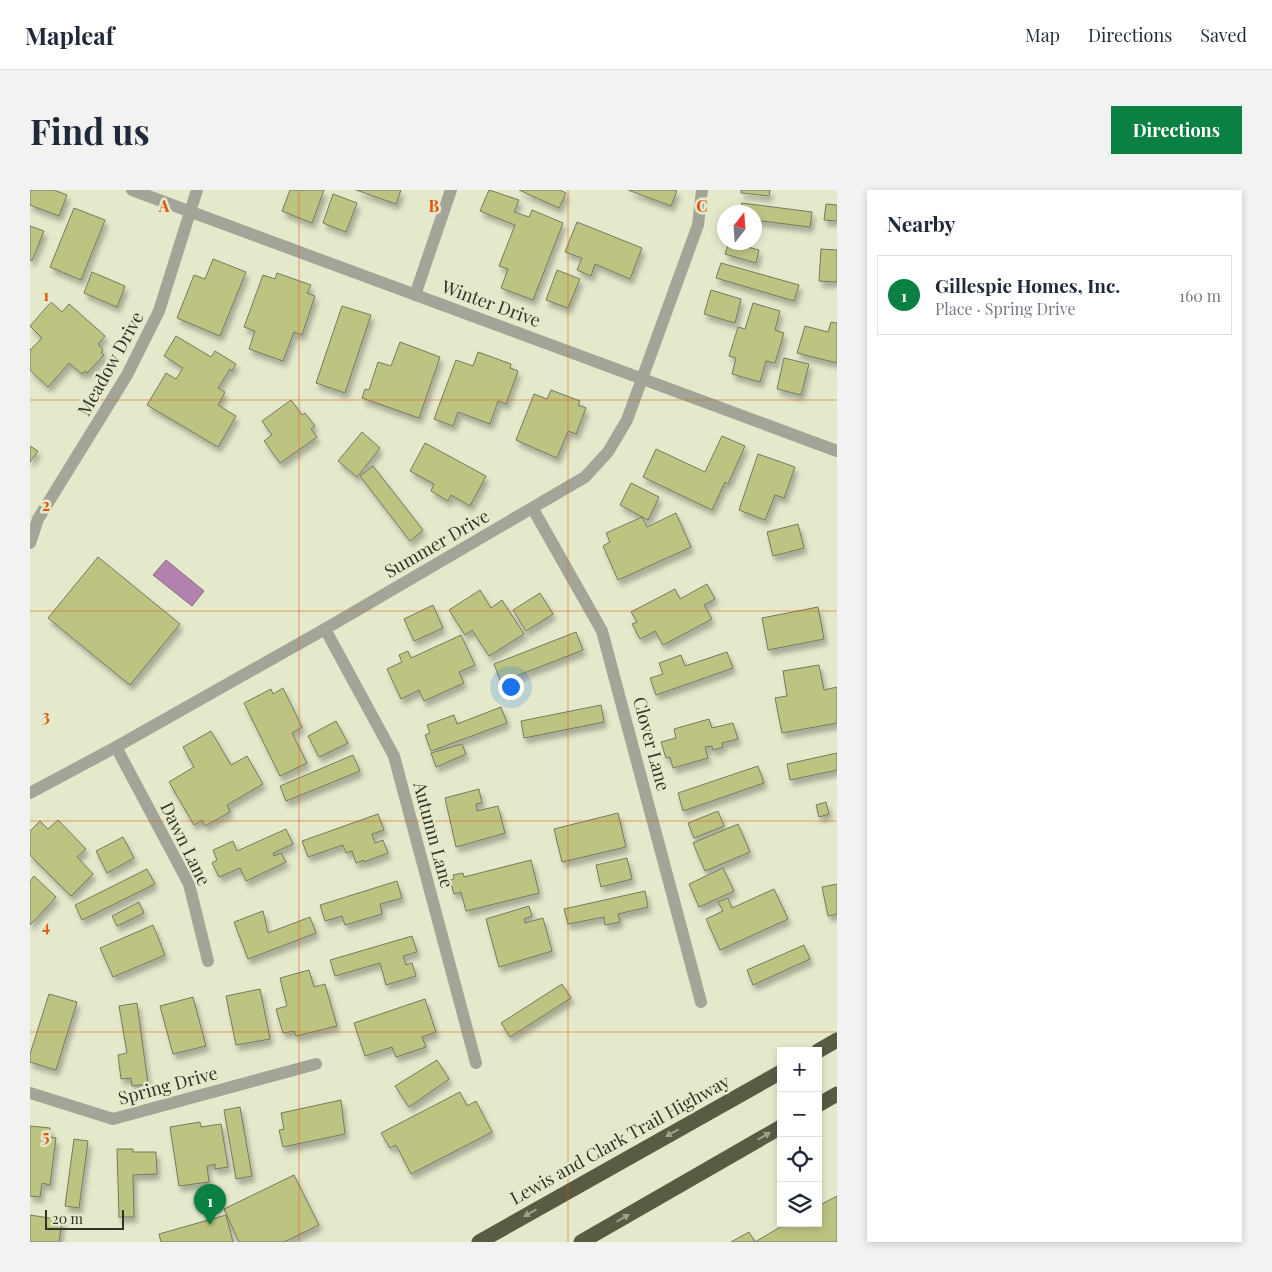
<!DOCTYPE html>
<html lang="en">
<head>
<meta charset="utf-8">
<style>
  body { margin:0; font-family:"Playfair Display",serif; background:#f2f2f3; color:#1f2937 }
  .controls { position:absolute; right:15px; bottom:15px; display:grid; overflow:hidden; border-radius:0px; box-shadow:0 2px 8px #0003 }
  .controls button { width:45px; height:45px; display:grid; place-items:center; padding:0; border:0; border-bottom:1px solid #e0e1e3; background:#fff; color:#1f2937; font:25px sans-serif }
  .compass { position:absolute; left:687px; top:15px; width:45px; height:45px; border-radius:50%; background:#fff; box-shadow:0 2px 8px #0003; rotate:17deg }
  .scale { position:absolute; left:15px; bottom:12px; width:79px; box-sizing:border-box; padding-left:5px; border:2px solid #323327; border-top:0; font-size:14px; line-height:18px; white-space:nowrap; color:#323327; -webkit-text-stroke:4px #e5e9cc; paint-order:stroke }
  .you { position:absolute; left:480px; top:496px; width:18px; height:18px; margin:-12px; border:4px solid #fff; border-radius:50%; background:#1a73e8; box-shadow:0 0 0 8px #1a73e833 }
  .badge { display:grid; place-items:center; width:32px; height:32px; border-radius:50%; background:#0b8043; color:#fff; font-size:16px; font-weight:700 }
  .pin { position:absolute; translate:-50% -41px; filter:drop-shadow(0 1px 2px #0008) }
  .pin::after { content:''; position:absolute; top:26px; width:18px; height:15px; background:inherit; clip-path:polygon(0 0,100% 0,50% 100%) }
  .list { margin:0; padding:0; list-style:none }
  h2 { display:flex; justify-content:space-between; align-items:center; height:65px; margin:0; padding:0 20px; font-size:21px }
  h2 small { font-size:16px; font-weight:400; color:#747a83 }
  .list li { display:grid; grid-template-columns:32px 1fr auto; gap:15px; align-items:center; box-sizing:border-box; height:80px; margin:0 10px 10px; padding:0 10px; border:1px solid #e0e1e3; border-radius:0px }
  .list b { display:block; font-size:19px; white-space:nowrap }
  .list p { margin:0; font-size:16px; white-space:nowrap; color:#747a83 }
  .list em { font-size:16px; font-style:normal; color:#747a83 }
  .icon { flex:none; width:28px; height:28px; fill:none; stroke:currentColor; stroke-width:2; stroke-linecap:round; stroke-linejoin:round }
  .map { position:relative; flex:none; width:807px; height:1052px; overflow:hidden; border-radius:0px }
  header { display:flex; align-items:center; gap:30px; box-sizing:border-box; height:70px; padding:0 25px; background:#fff; border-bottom:1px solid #e0e1e3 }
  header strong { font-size:24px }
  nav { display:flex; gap:28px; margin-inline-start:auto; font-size:18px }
  .intro { display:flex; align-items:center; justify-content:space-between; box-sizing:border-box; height:120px; padding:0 30px }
  h1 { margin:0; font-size:35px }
  .button { padding:12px 22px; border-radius:0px; background:#0b8043; color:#fff; font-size:18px; font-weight:700 }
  main { display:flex; gap:30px; padding:0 30px }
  aside { flex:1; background:#fff; border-radius:0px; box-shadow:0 2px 8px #0003 }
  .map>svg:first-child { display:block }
  .water { fill:#b381ad; stroke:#8c6a85 }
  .building { fill:#bdc482; stroke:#76795f; filter:url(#shadow) }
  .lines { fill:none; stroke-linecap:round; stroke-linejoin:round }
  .street { stroke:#a3a599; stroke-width:12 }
  .highway { stroke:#595c42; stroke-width:15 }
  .oneway { fill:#9fa287 }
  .grid { fill:none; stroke:#df570d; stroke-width:1; stroke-opacity:0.55 }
  .labels { text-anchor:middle; stroke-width:5; stroke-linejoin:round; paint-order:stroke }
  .street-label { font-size:18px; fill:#323327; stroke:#e5e9cc }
  .grid-label { font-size:16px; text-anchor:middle; font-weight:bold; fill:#df570d; stroke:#e5e9cc; stroke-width:5; stroke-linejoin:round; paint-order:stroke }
</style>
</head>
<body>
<header>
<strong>Mapleaf</strong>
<nav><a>Map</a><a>Directions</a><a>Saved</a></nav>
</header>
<div class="intro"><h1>Find us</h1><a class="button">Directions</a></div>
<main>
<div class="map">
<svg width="807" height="1052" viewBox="0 0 807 1052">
  <defs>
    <filter id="shadow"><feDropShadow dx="3" dy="5.5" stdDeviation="2.5" flood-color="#0004"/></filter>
  </defs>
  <rect width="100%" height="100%" fill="#e5e9cc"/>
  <polygon class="water" points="136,370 174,401 162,416 123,385"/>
  <g class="building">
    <polygon points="0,0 24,0 37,5 29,26 0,15"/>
    <polygon points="260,0 294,0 282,33 252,21"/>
    <polygon points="326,0 371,0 366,14"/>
    <polygon points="459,0 489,10 484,22 499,27 502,20 533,33 503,110 471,98 478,79 469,76 485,35 450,21"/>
    <polygon points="489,0 530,0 536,3 529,18"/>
    <polygon points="598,0 643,0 647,1 641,16"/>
    <polygon points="711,0 740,0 739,6 711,3"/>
    <polygon points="303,4 327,13 316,42 293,33"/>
    <polygon points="712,13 782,22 780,37 724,30 724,22 710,22"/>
    <polygon points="796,14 807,15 807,31 794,30"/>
    <polygon points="44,18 75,30 51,90 20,77"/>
    <polygon points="547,32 612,58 600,89 565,74 561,86 547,80 552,68 535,62"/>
    <polygon points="0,36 14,41 2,71 0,70"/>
    <polygon points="699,52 729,60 726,73 695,64"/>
    <polygon points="791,59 807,60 807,92 789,91"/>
    <polygon points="183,69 216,82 190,146 147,128 164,85 175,89"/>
    <polygon points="691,73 769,95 764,111 686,88"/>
    <polygon points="527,80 550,89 538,118 516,110"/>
    <polygon points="62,82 95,96 87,117 54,103"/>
    <polygon points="247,83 281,95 277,103 285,106 272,145 264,142 253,171 219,159 225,141 214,137 233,85 245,89"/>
    <polygon points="681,100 711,109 705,133 674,124"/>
    <polygon points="21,112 32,122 39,114 75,146 68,154 73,160 71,163 74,165 57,183 55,181 52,184 39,173 18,197 0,180 0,160 12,148 0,136"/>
    <polygon points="723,113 750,121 745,140 754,143 745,173 736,171 730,192 702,184 706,168 699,166 708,137 715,139"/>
    <polygon points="312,116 341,125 315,203 286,193"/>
    <polygon points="801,132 807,133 807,173 767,163 775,136 798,142"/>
    <polygon points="146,146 181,167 185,161 206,174 202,181 200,179 188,198 195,202 188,215 206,226 188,257 117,215 136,183 146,189 153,178 134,166"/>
    <polygon points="370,152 410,167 389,228 332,208 335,199 339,200 348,172 361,176"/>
    <polygon points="448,162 481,174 480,178 488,181 476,214 468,211 460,234 428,222 423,236 404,229 426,170 443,176"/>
    <polygon points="754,168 779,174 771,205 747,199"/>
    <polygon points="521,200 550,211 548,215 556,218 546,244 538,241 527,268 486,250 504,204 517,209"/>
    <polygon points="261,210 272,225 275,223 285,236 281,239 287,247 250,273 234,251 242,245 232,231"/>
    <polygon points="332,242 350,258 327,287 308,271"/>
    <polygon points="692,246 715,256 698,294 695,292 682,320 613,287 626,259 675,282"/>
    <polygon points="395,253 456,286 440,316 421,305 418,311 401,301 404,294 380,281"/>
    <polygon points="0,256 8,261 0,272"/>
    <polygon points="728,264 765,277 754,308 745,305 735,330 709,320"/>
    <polygon points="343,276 393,340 380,351 330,286"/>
    <polygon points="601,293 629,307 618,330 590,315"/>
    <polygon points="646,323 661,357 588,390 573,356 580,352 576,343 612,327 617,337"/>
    <polygon points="768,334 774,358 743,366 737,342"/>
    <polygon points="68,367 150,434 100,495 18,428"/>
    <polygon points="677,394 685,409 674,415 682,429 633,455 625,441 610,449 602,434 607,432 601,422 645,399 650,409"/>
    <polygon points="450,400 461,418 472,410 494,444 459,466 442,440 435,445 419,420"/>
    <polygon points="510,403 523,424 496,441 483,420"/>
    <polygon points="403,415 413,438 384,451 374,429"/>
    <polygon points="788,417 794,449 738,460 732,428"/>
    <polygon points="546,442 553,460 471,492 464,474"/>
    <polygon points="431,445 445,475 429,482 434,493 394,511 389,500 371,509 357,479 372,472 369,465 378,461 381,468"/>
    <polygon points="697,462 703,478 626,505 620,488 633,484 629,473 651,465 655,476"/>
    <polygon points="789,475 794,500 807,497 807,533 752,543 745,508 757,506 753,481"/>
    <polygon points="253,498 272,537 262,543 277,573 250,586 214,513 241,499 243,504"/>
    <polygon points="571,515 574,532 494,548 491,531"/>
    <polygon points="471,517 477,533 401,561 395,545 400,543 397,535 424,525 427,534"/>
    <polygon points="679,529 682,538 703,533 708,549 692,553 693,557 683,560 682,556 675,557 678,568 643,578 640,567 636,568 631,552 646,548 644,539"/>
    <polygon points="306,531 318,553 289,567 278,546"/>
    <polygon points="181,541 201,575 217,566 233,594 197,615 200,622 175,636 172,630 164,635 139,592 164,577 153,557"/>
    <polygon points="432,554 436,564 406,577 401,563"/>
    <polygon points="807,563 807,580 760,590 757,574"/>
    <polygon points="323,565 330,581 256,611 250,596"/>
    <polygon points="728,576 734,593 653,621 648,603"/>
    <polygon points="449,599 452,613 446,614 447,621 468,616 475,643 426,657 415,608"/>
    <polygon points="796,612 799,624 789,627 786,615"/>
    <polygon points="688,621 694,636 664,648 658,633"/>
    <polygon points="588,623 596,657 532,672 524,639"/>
    <polygon points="348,624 354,640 342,644 345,653 353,650 358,663 334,672 334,670 326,673 322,661 316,663 313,655 278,667 272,651"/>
    <polygon points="28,630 56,659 47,667 63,684 41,706 0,665 0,641 10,631 18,639"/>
    <polygon points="708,634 720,662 675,681 663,653"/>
    <polygon points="256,639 263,654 243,663 244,666 251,663 256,672 216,691 210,678 189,687 182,673 187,670 183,660 203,651 207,661"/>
    <polygon points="93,647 104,668 77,683 66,661"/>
    <polygon points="597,668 602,689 571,697 566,675"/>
    <polygon points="501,670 509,703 436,721 431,702 424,704 420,690 424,689 423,685 433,683 434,687"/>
    <polygon points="693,678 704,701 669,717 659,694"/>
    <polygon points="117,679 125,694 52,730 45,715"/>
    <polygon points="4,686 26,707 0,735 0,691"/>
    <polygon points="367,691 372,708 350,714 352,724 315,735 312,726 295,731 290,715"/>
    <polygon points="807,694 807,724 798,726 792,697"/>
    <polygon points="744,699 758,729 690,760 676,729 693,721 688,712 698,708 702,718"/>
    <polygon points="615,701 618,717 588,724 590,732 575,735 574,727 538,734 534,719"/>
    <polygon points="109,712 114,723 87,736 82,726"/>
    <polygon points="499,716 502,726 494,729 495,733 513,728 522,761 469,777 456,729"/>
    <polygon points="233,721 238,743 280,727 286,743 218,769 204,732"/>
    <polygon points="123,735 135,765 83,787 70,758"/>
    <polygon points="382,746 387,762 373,766 376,775 382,773 386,786 356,795 350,773 305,786 300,770"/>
    <polygon points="774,755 780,769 723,795 717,780"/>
    <polygon points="279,780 284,797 295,794 307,836 266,846 264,841 253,843 246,819 257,816 250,788"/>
    <polygon points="532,794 541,808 480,847 471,833"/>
    <polygon points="230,799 240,849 206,855 196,806"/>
    <polygon points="19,804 47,812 26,880 0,872 0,864"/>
    <polygon points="163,807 176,856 143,864 130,816"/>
    <polygon points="395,809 406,842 392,847 396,857 366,867 362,857 335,866 324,833"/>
    <polygon points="107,813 118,894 102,896 101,888 91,889 88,865 97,863 89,816"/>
    <polygon points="407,870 419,889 379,917 365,896"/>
    <polygon points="430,902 437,916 446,911 462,942 381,984 366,955 360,958 351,943"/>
    <polygon points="311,910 315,944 253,957 249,940 254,939 251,923"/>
    <polygon points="210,917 222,986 206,989 194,920"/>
    <polygon points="170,932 171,937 191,934 198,977 185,979 185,974 177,976 179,992 149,996 140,937"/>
    <polygon points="0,936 20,938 19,947 26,948 20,995 12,993 10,1007 0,1006"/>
    <polygon points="44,949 58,951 49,1018 35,1016"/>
    <polygon points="87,959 103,959 103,962 126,962 127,984 103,985 104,1027 89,1027"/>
    <polygon points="264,985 289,1035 254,1052 209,1052 194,1019"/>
    <polygon points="807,1006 807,1052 701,1052 719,1042 725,1052 757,1033 788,1033 788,1016"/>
    <polygon points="0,1025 32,1030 29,1052 0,1052"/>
    <polygon points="196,1025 203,1052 131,1052 129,1044"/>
  </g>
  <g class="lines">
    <g class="street">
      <polyline points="102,0 807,261"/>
      <polyline points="385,105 421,0"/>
      <polyline points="503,319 572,441 671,812"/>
      <polyline points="0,353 8,329 97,185 129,121 167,0"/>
      <polyline points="295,439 364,566 446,873"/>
      <polyline points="86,557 159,694 178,771"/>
      <polyline points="0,603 86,557 295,439 555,287 578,262 597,230 668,35 672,0"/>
      <polyline points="0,903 83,929 286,874"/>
    </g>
    <g class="highway">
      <polyline points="788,861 807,850"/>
      <polyline points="788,915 807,904"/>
      <polyline points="449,1052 751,882"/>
      <polyline points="551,1052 751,937"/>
    </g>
  </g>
  <defs><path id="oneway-solid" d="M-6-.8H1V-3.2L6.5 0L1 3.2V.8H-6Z" transform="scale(1.25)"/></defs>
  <g class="oneway">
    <use href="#oneway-solid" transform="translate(642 943) rotate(151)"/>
    <use href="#oneway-solid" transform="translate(734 946) rotate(-30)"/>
    <use href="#oneway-solid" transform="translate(500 1023) rotate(151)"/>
    <use href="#oneway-solid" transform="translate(593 1028) rotate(-30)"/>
  </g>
  <path class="grid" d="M 269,0 L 269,1052M 538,0 L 538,1052M 0,210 L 807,210M 0,421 L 807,421M 0,631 L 807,631M 0,842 L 807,842"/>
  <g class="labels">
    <g class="street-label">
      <text transform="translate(461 114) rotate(20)" y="6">Winter Drive</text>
      <text transform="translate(81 174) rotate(-61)" y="6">Meadow Drive</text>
      <text transform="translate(407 354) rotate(-30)" y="6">Summer Drive</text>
      <text transform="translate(621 554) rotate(75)" y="6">Clover Lane</text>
      <text transform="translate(403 645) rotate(75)" y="6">Autumn Lane</text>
      <text transform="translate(155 654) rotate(64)" y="6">Dawn Lane</text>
      <text transform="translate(138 896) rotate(-15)" y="6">Spring Drive</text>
      <text transform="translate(590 950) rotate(-29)" y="6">Lewis and Clark Trail Highway</text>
    </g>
  </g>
  <g class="grid-label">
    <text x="134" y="22">A</text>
    <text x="404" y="22">B</text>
    <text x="672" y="22">C</text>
    <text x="16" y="111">1</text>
    <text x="16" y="321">2</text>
    <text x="16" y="532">3</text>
    <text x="16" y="742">4</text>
    <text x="16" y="952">5</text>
  </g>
</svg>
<div class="controls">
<button>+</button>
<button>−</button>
<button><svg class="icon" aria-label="locate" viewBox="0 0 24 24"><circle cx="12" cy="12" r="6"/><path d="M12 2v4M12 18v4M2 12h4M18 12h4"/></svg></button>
<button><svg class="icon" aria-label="layers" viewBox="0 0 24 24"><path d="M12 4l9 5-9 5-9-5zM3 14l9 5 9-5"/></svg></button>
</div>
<svg class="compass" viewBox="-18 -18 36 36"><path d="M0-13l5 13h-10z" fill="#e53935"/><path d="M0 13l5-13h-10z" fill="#747a83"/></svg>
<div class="scale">20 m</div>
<div class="you"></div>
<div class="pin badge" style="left:180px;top:1035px">1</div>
</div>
<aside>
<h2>Nearby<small></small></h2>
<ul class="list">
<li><span class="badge">1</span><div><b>Gillespie Homes, Inc.</b><p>Place · Spring Drive</p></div><em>160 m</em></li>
</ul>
</aside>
</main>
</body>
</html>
